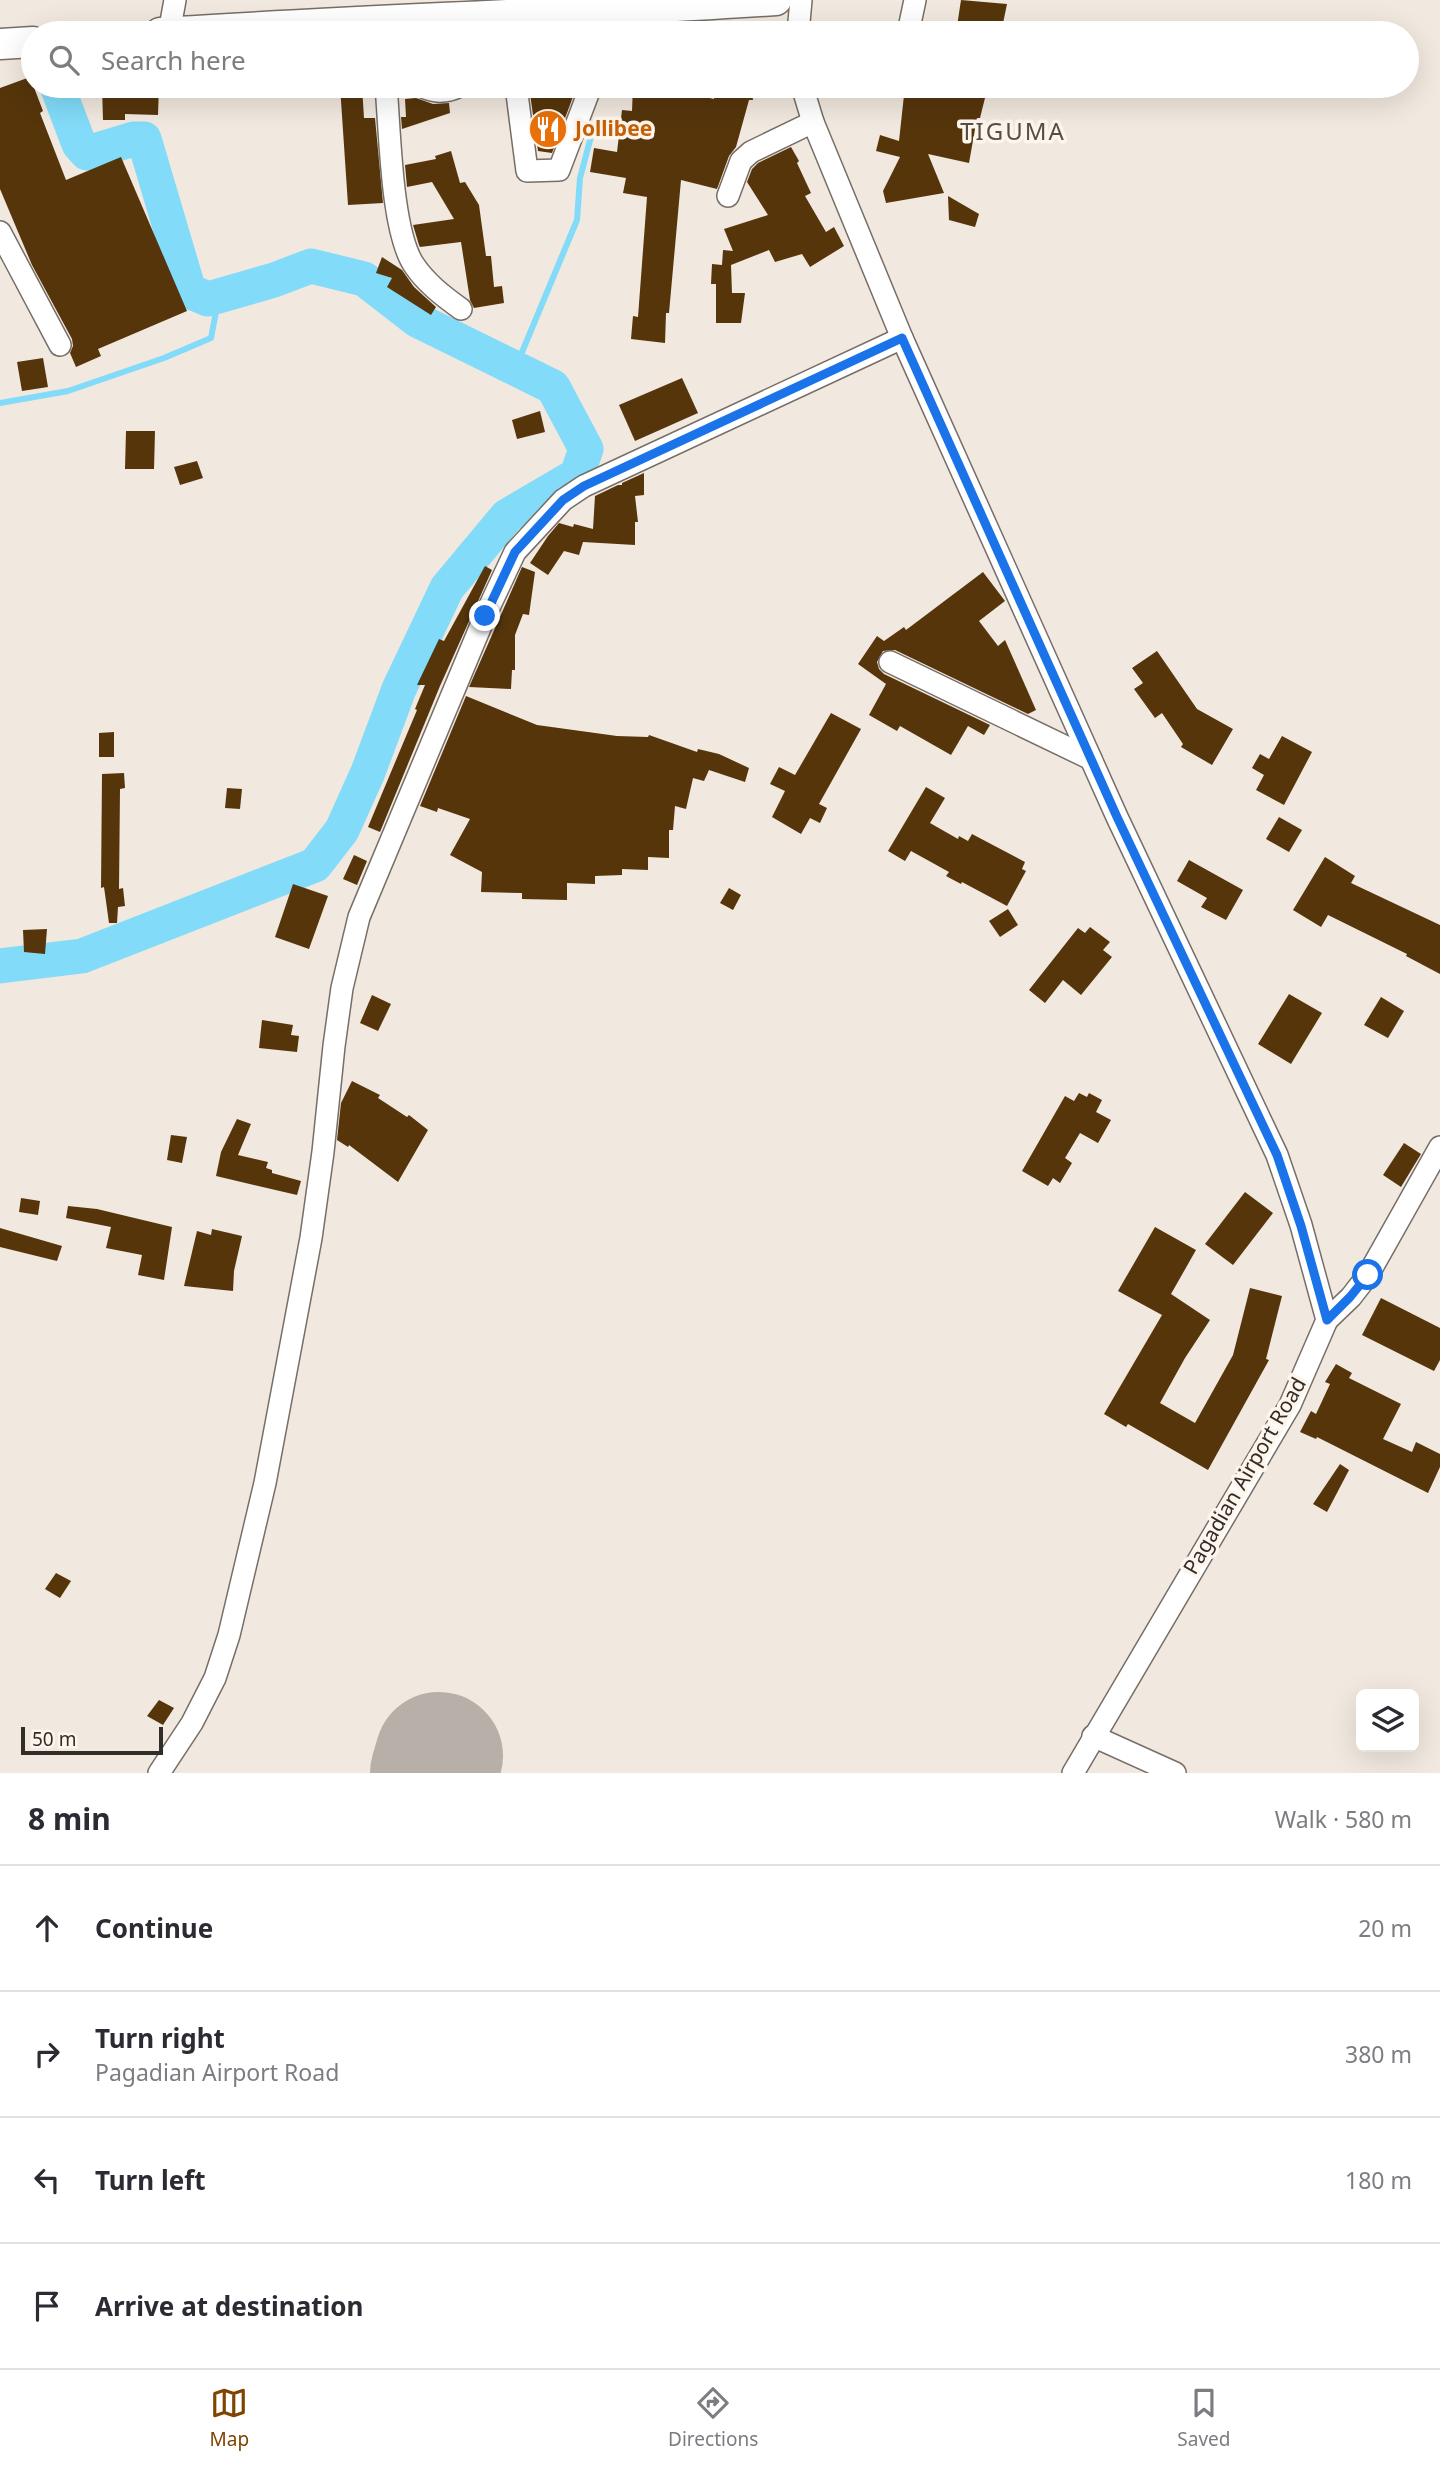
<!DOCTYPE html>
<html lang="en">
<head>
<meta charset="utf-8">
<style>
  body { margin:0; font-family:"Noto Sans",sans-serif; background:#f2f2f3; color:#2b2b33 }
  .controls { position:absolute; right:21px; bottom:21px; display:grid; overflow:hidden; border-radius:10px; box-shadow:0 7px 28px #0002 }
  .controls button { width:63px; height:63px; display:grid; place-items:center; padding:0; border:0; border-bottom:2px solid #e1e1e2; background:#fff; color:#2b2b33; font:35px sans-serif }
  .scale { position:absolute; left:21px; bottom:18px; width:142px; box-sizing:border-box; padding-left:7px; border:4px solid #312e2a; border-top:0; font-size:19px; line-height:24px; white-space:nowrap; color:#312e2a; -webkit-text-stroke:5px #fef5ec; paint-order:stroke }
  .stop { position:absolute; width:21px; height:21px; margin:-16px; border:5px solid #1a73e8; border-radius:50%; background:#fff }
  .stop.end { background:#1a73e8; border-color:#fff; box-shadow:0 2px 7px #0008 }
  .list { margin:0; padding:0; list-style:none }
  h2 { display:flex; justify-content:space-between; align-items:center; height:91px; margin:0; padding:0 28px; font-size:30px }
  h2 small { font-size:23px; font-weight:400; color:#7c7c81 }
  .list li { display:grid; grid-template-columns:46px 1fr auto; gap:21px; align-items:center; box-sizing:border-box; height:126px; padding:0 28px; border-top:2px solid #e1e1e2 }
  .list b { display:block; font-size:26px; white-space:nowrap }
  .list p { margin:0; font-size:23px; white-space:nowrap; color:#7c7c81 }
  .list em { font-size:23px; font-style:normal; color:#7c7c81 }
  .icon { flex:none; width:38px; height:38px; fill:none; stroke:currentColor; stroke-width:2; stroke-linecap:round; stroke-linejoin:round }
  .map { position:relative; flex:none; width:1440px; height:1773px; overflow:hidden }
  .search { position:absolute; background:#fff; box-shadow:0 7px 28px #0002; left:21px; right:21px; top:21px; height:77px; display:flex; align-items:center; gap:18px; box-sizing:border-box; padding:0 24px; border-radius:38px; color:#7c7c81; font-size:26px }
  .sheet { height:595px; background:#fff }
  nav { display:flex; justify-content:space-around; align-items:center; box-sizing:border-box; height:98px; border-top:2px solid #e1e1e2; background:#fff; font-size:19px; color:#7c7c81 }
  nav a { display:grid; justify-items:center; gap:4px }
  nav .on { color:#804400 }
  .map>svg:first-child { display:block }
  .lines { fill:none; stroke-linecap:round; stroke-linejoin:round }
  .stream { stroke:#81dbf9; stroke-width:6 }
  .river { stroke:#81dbf9; stroke-width:35 }
  .runway { stroke:#b7b0a8; stroke-width:128 }
  .building { fill:#56350b }
  .minor-casing { stroke:#766e67; stroke-width:24 }
  .highway-casing { stroke:#766e67; stroke-width:33 }
  .minor { stroke:#fff; stroke-width:21 }
  .highway { stroke:#fff; stroke-width:30 }
  .route { stroke:#1a73e8; stroke-width:9 }
  .labels { text-anchor:middle; stroke-width:7; stroke-linejoin:round; paint-order:stroke }
  .food-label { font-size:21px; font-weight:bold; fill:#c56008; stroke:#fef5ec; text-anchor:start }
  .street-label { font-size:21px; fill:#312e2a; stroke:#fef5ec }
  .quarter-label { font-size:24px; letter-spacing:2px; fill:#564f48; stroke:#fef5ec }
</style>
</head>
<body>
<div class="map">
<svg width="1440" height="1773" viewBox="0 0 1440 1773">
  <rect width="100%" height="100%" fill="#f1e8df"/>
  <g class="lines">
    <g class="stream">
      <polyline points="515,369 577,220 580,178 594,125"/>
      <polyline points="0,403 68,391 164,358 211,338 219,296"/>
    </g>
    <polyline class="river" points="0,966 82,956 315,865 342,830 368,772 399,689 447,588 507,516 577,475 586,449 553,387 417,320 364,279 311,266 274,280 208,299 189,291 144,139 134,139 87,153 79,144 57,86"/>
    <polyline class="runway" points="434,1773 439,1756"/>
  </g>
  <g class="building">
    <polygon points="961,0 1007,4 1001,33 956,33"/>
    <polygon points="716,21 724,22 724,33 618,33 618,27"/>
    <polygon points="30,77 43,111 40,113 66,180 121,157 187,311 98,349 101,356 76,367 70,353 73,346 72,339 32,265 0,189 0,88"/>
    <polygon points="102,86 159,86 158,115 125,114 125,120 103,120"/>
    <polygon points="340,86 362,86 364,118 375,118 383,203 348,205"/>
    <polygon points="529,86 577,86 552,153 538,151"/>
    <polygon points="633,86 657,86 714,99 714,86 751,86 753,100 749,100 736,147 729,156 717,189 681,180 669,313 666,313 665,343 631,339 633,316 638,317 647,197 623,193 626,178 590,172 594,148 617,152 622,110 632,111"/>
    <polygon points="905,86 988,86 980,118 977,118 969,163 928,154 944,193 886,203 883,191 900,157 876,151 880,135 899,141"/>
    <polygon points="416,98 433,104 449,103 450,113 402,129 401,117 406,117 405,99"/>
    <polygon points="791,147 799,161 797,163 811,193 805,196 826,232 834,227 844,246 810,267 802,254 775,262 769,250 731,265 732,293 745,293 741,323 716,323 716,284 711,284 712,264 722,265 723,250 733,251 724,229 768,215 747,182 752,169 758,163"/>
    <polygon points="451,151 460,183 465,182 479,205 486,256 491,256 494,287 502,286 504,303 474,308 470,300 461,242 420,247 419,245 413,225 454,219 432,182 407,187 405,165 436,159 435,156"/>
    <polygon points="948,196 979,214 975,227 949,220"/>
    <polygon points="382,257 402,270 414,287 436,307 431,315 387,287 392,278 376,273"/>
    <polygon points="43,358 48,387 22,391 17,362"/>
    <polygon points="682,378 698,413 635,441 619,405"/>
    <polygon points="540,411 545,432 517,439 512,420"/>
    <polygon points="126,431 155,431 154,469 125,469"/>
    <polygon points="197,461 203,478 180,485 174,467"/>
    <polygon points="644,473 644,495 635,496 638,522 635,522 635,545 583,542 579,555 564,551 548,575 530,563 548,536 559,523 573,527 574,524 593,529 595,496 618,485 622,485 622,483"/>
    <polygon points="485,566 492,570 440,686 380,832 368,827 417,710 415,709 425,685 417,685 439,639 444,641 450,630"/>
    <polygon points="522,567 535,572 529,615 523,614 515,635 515,670 512,670 511,689 469,687"/>
    <polygon points="983,572 1005,601 979,621 998,646 1005,640 1036,710 1028,714 895,650 883,651 877,662 879,669 884,674 990,725 984,735 968,726 951,755 900,726 897,731 869,715 886,684 858,664 877,636 884,641 904,627 906,630"/>
    <polygon points="1157,651 1197,709 1233,729 1212,765 1181,747 1183,744 1162,713 1155,718 1134,689 1143,683 1132,668"/>
    <polygon points="466,696 537,725 617,736 648,737 649,735 697,752 698,749 719,754 749,768 745,782 709,770 704,781 693,778 686,809 675,806 673,830 669,830 669,858 648,857 648,870 622,869 622,875 595,876 595,884 567,883 567,900 522,899 522,893 481,892 482,872 450,855 470,819 438,808 437,812 420,806"/>
    <polygon points="831,713 861,729 819,804 827,808 820,823 810,818 801,834 772,817 785,791 770,784 779,767 795,775"/>
    <polygon points="114,732 114,757 99,757 99,733"/>
    <polygon points="1282,736 1312,752 1284,805 1256,790 1264,775 1252,768 1260,754 1269,759"/>
    <polygon points="124,773 125,788 120,789 119,889 123,888 125,906 118,907 117,923 109,923 104,887 101,888 102,774"/>
    <polygon points="926,787 945,798 930,823 958,839 959,836 968,841 972,834 1025,862 1022,869 1026,871 1007,906 962,882 961,884 946,876 949,872 911,851 905,861 888,851"/>
    <polygon points="227,788 242,789 240,809 225,808"/>
    <polygon points="1279,817 1302,830 1289,852 1266,839"/>
    <polygon points="354,855 367,861 357,885 343,879"/>
    <polygon points="1325,857 1355,876 1351,883 1440,925 1440,974 1406,956 1407,954 1328,915 1321,927 1293,910"/>
    <polygon points="1189,860 1243,890 1226,920 1201,907 1207,898 1177,881"/>
    <polygon points="293,884 328,896 309,949 275,937"/>
    <polygon points="729,888 741,895 733,910 720,903"/>
    <polygon points="1008,909 1018,925 1000,937 989,921"/>
    <polygon points="1090,927 1110,942 1103,950 1112,957 1081,995 1063,980 1045,1003 1029,990 1078,928 1085,933"/>
    <polygon points="47,929 45,954 24,952 23,930"/>
    <polygon points="1289,994 1322,1013 1291,1064 1258,1044"/>
    <polygon points="372,995 391,1004 378,1031 360,1023"/>
    <polygon points="1381,997 1404,1011 1388,1038 1364,1025"/>
    <polygon points="262,1020 293,1025 291,1035 299,1036 297,1052 259,1048"/>
    <polygon points="352,1081 380,1095 378,1098 407,1117 409,1115 428,1130 398,1182 349,1145 348,1147 337,1140 341,1103"/>
    <polygon points="1079,1093 1087,1097 1089,1093 1102,1100 1096,1112 1111,1120 1098,1143 1080,1133 1065,1158 1072,1163 1060,1183 1053,1178 1048,1186 1022,1171 1065,1096 1074,1101"/>
    <polygon points="237,1119 251,1124 238,1155 268,1162 266,1168 272,1170 272,1173 301,1181 297,1195 216,1176 221,1152"/>
    <polygon points="171,1135 187,1137 182,1163 167,1160"/>
    <polygon points="1404,1143 1421,1154 1401,1187 1383,1175"/>
    <polygon points="1245,1192 1273,1213 1233,1265 1205,1244"/>
    <polygon points="21,1198 40,1201 38,1215 19,1212"/>
    <polygon points="68,1206 97,1209 172,1227 164,1280 138,1275 142,1255 106,1248 111,1227 66,1218"/>
    <polygon points="1155,1227 1196,1250 1171,1294 1210,1320 1185,1358 1160,1403 1195,1423 1233,1355 1250,1288 1282,1296 1266,1359 1269,1360 1208,1470 1128,1424 1126,1427 1104,1414 1162,1315 1118,1291"/>
    <polygon points="0,1228 62,1246 57,1261 0,1247"/>
    <polygon points="212,1229 242,1236 234,1271 233,1291 184,1286 197,1231 211,1235"/>
    <polygon points="1381,1298 1440,1328 1440,1360 1434,1371 1362,1335"/>
    <polygon points="1336,1364 1352,1373 1349,1378 1401,1404 1383,1439 1412,1452 1416,1442 1440,1454 1440,1467 1428,1493 1317,1437 1316,1439 1300,1432 1311,1411 1316,1414 1330,1384 1325,1382"/>
    <polygon points="1340,1464 1349,1470 1327,1512 1313,1504"/>
    <polygon points="56,1573 71,1581 60,1598 45,1589"/>
    <polygon points="159,1700 174,1708 163,1725 147,1716"/>
  </g>
  <g class="lines">
    <g class="minor-casing">
      <g id="minor">
        <polyline points="169,33 175,0"/>
        <polyline points="600,33 604,12"/>
        <polyline points="798,33 801,0"/>
        <polyline points="908,33 915,0"/>
        <path d="M 386,86 C 390,130 391,231 414,265 C 426,283 443,296 461,309"/>
        <path d="M 421,86 C 434,93 446,93 460,86"/>
        <polyline points="516,86 527,171 559,170 591,86"/>
        <polyline points="802,86 813,122 902,338 1117,817 1277,1155 1301,1225 1327,1320 1290,1405 1073,1773"/>
        <polyline points="728,196 741,161 751,152 813,122"/>
        <polyline points="0,232 60,345"/>
        <polyline points="890,662 1091,759"/>
        <polyline points="1327,1320 1351,1297 1368,1275 1440,1147"/>
        <polyline points="1093,1736 1175,1773"/>
        <polyline points="159,1773 192,1723 215,1678 229,1635 265,1483 311,1238 323,1152 334,1046 342,988 359,917 485,616 515,552 563,500 584,486 902,338"/>
      </g>
    </g>
    <g class="highway-casing">
      <g id="highway">
        <path d="M 160,33 C 365,20 571,14 776,0"/>
        <polyline points="0,44 33,42"/>
      </g>
    </g>
    <use href="#minor" class="minor"/>
    <use href="#highway" class="highway"/>
  </g>
  <g class="lines">
    <polyline class="route" points="485,616 515,552 563,500 584,486 902,338 1117,817 1277,1155 1301,1226 1327,1320 1350,1297 1368,1275"/>
  </g>
  <defs>
    <g id="restaurant-disc" transform="scale(2.0125)"><circle r="9.5" fill="#e8710a" stroke="#fef5ec"/><path d="M-5-6h1v4h1v-4h1v4h1v-4h1v5L-1.5 .5V6h-2V.5L-5-1ZM5-6V6H3V1.5H1.5Q1.5-4 5-6Z" fill="#fff"/></g>
  </defs>
  <g fill-rule="evenodd">
    <use href="#restaurant-disc" x="548" y="129"/>
  </g>
  <g class="labels">
    <g class="food-label">
      <text x="575" y="136">Jollibee</text>
    </g>
    <g class="street-label">
      <text transform="translate(1245 1476) rotate(-60)" y="7">Pagadian Airport Road</text>
    </g>
    <g class="quarter-label">
      <text x="1013" y="140">TIGUMA</text>
    </g>
  </g>
</svg>
<div class="controls">
<button><svg class="icon" aria-label="layers" viewBox="0 0 24 24"><path d="M12 4l9 5-9 5-9-5zM3 14l9 5 9-5"/></svg></button>
</div>
<div class="scale">50 m</div>
<div class="stop" style="left:1368px;top:1275px"></div>
<div class="stop end" style="left:485px;top:616px"></div>
<div class="search"><svg class="icon" aria-label="search" viewBox="0 0 24 24"><circle cx="10" cy="10" r="6"/><path d="M15 15l6 6"/></svg>Search here</div>
</div>
<section class="sheet">
<h2>8 min<small>Walk · 580 m</small></h2>
<ul class="list">
<li><svg class="icon" aria-label="ahead" viewBox="0 0 24 24"><path d="M12 20V5M6 11l6-6 6 6"/></svg><div><b>Continue</b></div><em>20 m</em></li>
<li><svg class="icon" aria-label="right" viewBox="0 0 24 24"><path d="M7 20v-9h11M14 6l5 5-5 5"/></svg><div><b>Turn right</b><p>Pagadian Airport Road</p></div><em>380 m</em></li>
<li><svg class="icon" aria-label="left" viewBox="0 0 24 24"><path d="M17 20v-9H6M10 6l-5 5 5 5"/></svg><div><b>Turn left</b></div><em>180 m</em></li>
<li><svg class="icon" aria-label="arrive" viewBox="0 0 24 24"><path d="M6 21V4h12l-3 4 3 4H6"/></svg><div><b>Arrive at destination</b></div></li>
</ul>
</section>
<nav>
<a class="on"><svg class="icon" aria-label="map" viewBox="0 0 24 24"><path d="M3 6l6-2 6 2 6-2v14l-6 2-6-2-6 2zM9 4v14M15 6v14"/></svg>Map</a>
<a><svg class="icon" aria-label="directions" viewBox="0 0 24 24"><path d="M12 3l9 9-9 9-9-9zM9 14v-3h6M13 9l2 2-2 2"/></svg>Directions</a>
<a><svg class="icon" aria-label="saved" viewBox="0 0 24 24"><path d="M7 4h10v16l-5-4-5 4z"/></svg>Saved</a>
</nav>
</body>
</html>
